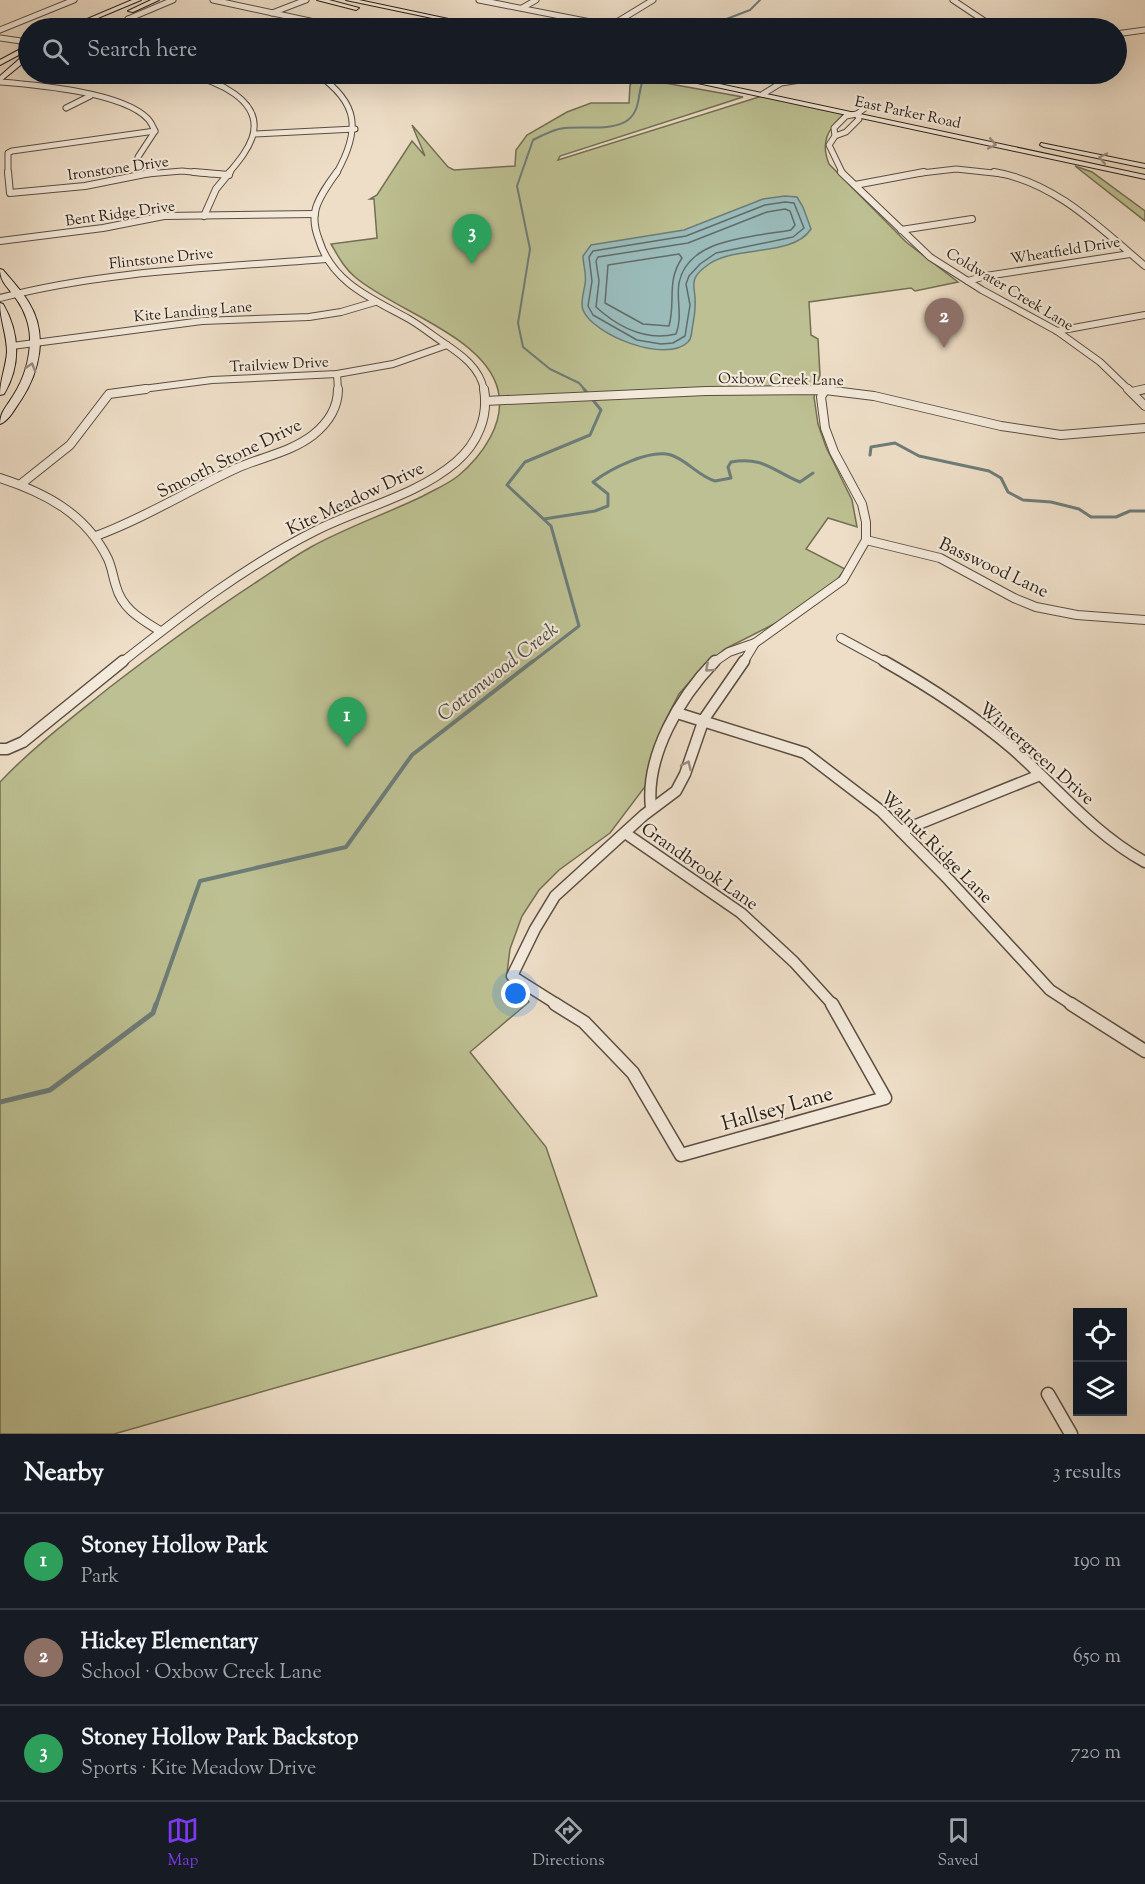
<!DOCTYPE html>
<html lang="en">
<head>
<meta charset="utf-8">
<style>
  body { margin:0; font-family:"Sorts Mill Goudy",serif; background:#20242c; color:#f1f3f6 }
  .controls { position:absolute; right:18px; bottom:18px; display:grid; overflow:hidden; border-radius:0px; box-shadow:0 6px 24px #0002 }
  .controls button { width:54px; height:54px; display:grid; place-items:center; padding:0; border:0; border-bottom:2px solid #363941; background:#171b24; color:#f1f3f6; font:30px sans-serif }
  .you { position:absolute; left:516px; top:994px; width:21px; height:21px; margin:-15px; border:4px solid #fff; border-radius:50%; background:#1a73e8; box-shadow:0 0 0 9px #1a73e833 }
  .badge { display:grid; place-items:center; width:39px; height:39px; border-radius:50%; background:#7c3aed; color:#fff; font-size:20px; font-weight:700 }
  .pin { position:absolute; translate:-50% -50px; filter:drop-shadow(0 2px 3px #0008) }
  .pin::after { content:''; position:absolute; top:32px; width:21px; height:18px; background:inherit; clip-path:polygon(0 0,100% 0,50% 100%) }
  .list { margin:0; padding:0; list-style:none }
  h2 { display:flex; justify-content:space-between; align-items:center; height:78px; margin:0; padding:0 24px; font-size:26px }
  h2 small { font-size:20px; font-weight:400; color:#9ea1a6 }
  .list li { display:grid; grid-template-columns:39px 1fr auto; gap:18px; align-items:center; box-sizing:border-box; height:96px; padding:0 24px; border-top:2px solid #363941 }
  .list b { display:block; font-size:22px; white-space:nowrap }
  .list p { margin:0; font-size:20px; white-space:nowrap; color:#9ea1a6 }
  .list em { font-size:20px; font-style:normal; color:#9ea1a6 }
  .icon { flex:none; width:33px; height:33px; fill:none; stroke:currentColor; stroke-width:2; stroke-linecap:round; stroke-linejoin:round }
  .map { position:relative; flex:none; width:1145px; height:1434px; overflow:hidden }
  .search { position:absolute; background:#171b24; box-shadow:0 6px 24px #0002; left:18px; right:18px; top:18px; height:66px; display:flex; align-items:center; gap:15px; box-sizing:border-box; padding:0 21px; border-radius:33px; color:#9ea1a6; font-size:22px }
  .sheet { height:366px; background:#171b24 }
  nav { display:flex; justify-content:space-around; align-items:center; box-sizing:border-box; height:84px; border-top:2px solid #363941; background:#171b24; font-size:16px; color:#9ea1a6 }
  nav a { display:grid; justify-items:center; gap:3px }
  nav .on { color:#7c3aed }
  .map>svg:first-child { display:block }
  .green { fill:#bdc092; stroke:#736f54; stroke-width:1.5 }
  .water { fill:#9abbba; stroke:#6d7c78; stroke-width:1.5 }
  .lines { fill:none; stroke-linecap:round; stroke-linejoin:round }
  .shore { stroke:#626c68; stroke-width:1.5 }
  .stream-far3 { stroke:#6d7c78; stroke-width:2 }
  .stream-far2 { stroke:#6d7c78; stroke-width:3 }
  .stream-far1 { stroke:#6d7c78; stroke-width:4 }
  .stream { stroke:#6d7c78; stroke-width:5 }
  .street-far4-casing { stroke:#5a4e42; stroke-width:7 }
  .street-far3-casing { stroke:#5a4e42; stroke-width:8 }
  .street-far2-casing { stroke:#5a4e42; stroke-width:10 }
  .street-far1-casing { stroke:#5a4e42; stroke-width:13 }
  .street-casing { stroke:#5a4e42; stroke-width:15 }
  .secondary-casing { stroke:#291e16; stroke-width:2 }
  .street-far4 { stroke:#f4eadb; stroke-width:5 }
  .street-far3 { stroke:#f4eadb; stroke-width:6 }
  .street-far2 { stroke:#f4eadb; stroke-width:8 }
  .street-far1 { stroke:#f4eadb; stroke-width:10 }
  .street { stroke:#f4eadb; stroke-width:12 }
  .secondary { fill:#f4eadb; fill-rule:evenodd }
  .oneway { stroke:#998e82 }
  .labels { text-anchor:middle; stroke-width:4.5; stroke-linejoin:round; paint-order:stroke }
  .far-street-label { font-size:15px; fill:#291e16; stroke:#f4eadb }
  .street-label { font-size:18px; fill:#291e16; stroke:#f4eadb }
  .water-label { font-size:20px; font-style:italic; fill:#4b4d47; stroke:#f4eadb }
  .near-street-label { font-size:21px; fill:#291e16; stroke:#f4eadb }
</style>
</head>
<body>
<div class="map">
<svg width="1145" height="1434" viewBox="0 0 1145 1434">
  <rect width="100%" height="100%" fill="#eedec7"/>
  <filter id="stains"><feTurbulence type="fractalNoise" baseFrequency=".00333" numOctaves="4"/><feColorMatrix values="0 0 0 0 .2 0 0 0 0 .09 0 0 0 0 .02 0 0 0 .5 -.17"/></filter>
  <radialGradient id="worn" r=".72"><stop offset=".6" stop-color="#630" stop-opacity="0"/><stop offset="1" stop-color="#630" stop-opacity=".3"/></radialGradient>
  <g class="green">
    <path d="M 637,78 L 743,97 L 560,156 L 558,160 L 762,96 L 844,114 C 828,129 820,142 829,164 L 906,242 L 958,282 L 915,291 L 911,288 L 809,302 L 811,335 L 818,339 L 820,375 L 814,397 L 818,424 L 826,447 L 852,500 L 857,527 L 828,518 L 806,549 L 845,569 L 834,584 L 811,605 L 725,649 L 701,669 L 679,694 L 663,725 L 647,784 L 610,833 L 559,870 L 539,890 L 522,916 L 510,949 L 507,973 L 529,1002 L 470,1052 L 546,1147 L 597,1296 L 114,1434 L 0,1434 L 0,782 C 33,747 73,717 110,687 C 158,650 207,614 258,581 C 275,570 293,557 311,547 C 347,527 386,514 423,496 C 434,490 448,484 458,476 C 482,456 506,423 498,390 C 485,336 393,310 355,277 C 344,268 338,256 331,244 L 377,238 L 374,199 L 370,199 L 377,195 L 412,141 L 425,156 L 412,125 L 448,167 L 454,170 L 515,166 L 516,150 L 527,135 L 567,112 L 591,103 L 629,103 L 630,85 Z"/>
    <polygon points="1075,166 1092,172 1145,211 1145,221"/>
  </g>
  <path class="water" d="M 785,196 L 797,197 L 803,207 L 811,229 C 793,257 737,245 709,264 C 685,281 697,285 695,307 C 695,315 693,322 692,330 C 691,335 692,338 688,342 C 666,364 593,335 583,310 C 580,302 584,292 585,284 C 587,275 583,265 583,256 L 591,245 L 684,230 L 763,199 Z"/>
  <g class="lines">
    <g class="shore">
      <polygon points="785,202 794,203 804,228 793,237 716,253 700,264 689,276 686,284 690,305 685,336 673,343 661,344 637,340 593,315 588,306 592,281 589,257 593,251 686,236 765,205"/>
      <path d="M 785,209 L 790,211 L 795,225 L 791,230 C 755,237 688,237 679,283 C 676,300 683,316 676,334 C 646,341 618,327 596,307 L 599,281 L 596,261 L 598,257 L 688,243 L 767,212 Z"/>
      <path d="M 679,254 L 682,258 C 666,282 676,301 669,326 L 643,324 L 605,303 L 608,265 Z"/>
    </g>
    <g class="stream-far3">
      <polyline points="703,28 750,10 760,0"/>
      <path d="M 585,390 L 579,383 L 550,369 L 523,347 L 518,323 L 530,249 L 517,186 L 533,140 C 541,136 550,131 559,129 C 577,125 613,132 628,120 C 643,108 636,88 646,74"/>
    </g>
    <g class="stream-far2">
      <polyline points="870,455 871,447 895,443 919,456 989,471 1001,478 1008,492 1023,500 1051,502 1079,509 1091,517 1116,517 1130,511 1145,511"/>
      <path d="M 544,519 L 595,511 L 608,506 L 608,494 L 593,482 C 610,469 649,449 671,455 C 687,460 698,476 715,481 L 731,478 L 728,467 L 731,462 C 763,456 773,471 800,482 L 813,473"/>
      <polyline points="531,663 579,626 551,526 507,485 525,462 590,435 601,410 584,389"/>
    </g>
    <polyline class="stream-far1" points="156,1005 200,881 346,847 412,755 533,661"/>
    <polyline class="stream" points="0,1102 50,1090 153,1013 156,1004"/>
    <g class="street-far4-casing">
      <g id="street-far4">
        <polyline points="213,0 342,28"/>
        <polyline points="479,0 611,26"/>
        <polyline points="953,0 995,28"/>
        <polyline points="522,8 536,0"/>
        <polyline points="272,13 306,0"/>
        <polyline points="128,19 173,0"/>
        <polyline points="128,19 168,28"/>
        <polyline points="607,28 653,0"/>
        <polyline points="0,30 74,0"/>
        <polyline points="1116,34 1145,30"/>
        <polyline points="0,38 28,42"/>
        <path d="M 186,74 C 215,80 265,100 252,138 C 247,152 237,163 228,174"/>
        <path d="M 317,74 C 359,103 361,130 336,174"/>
        <path d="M 0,82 C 36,85 123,92 148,119 C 151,122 153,127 155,131 L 138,157 L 140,174"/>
        <polyline points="763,94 781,83 839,74"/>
        <polyline points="66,108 90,96"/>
        <polygon points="857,114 859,119 846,132 835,136 834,128 846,116"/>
        <polyline points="857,114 865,108"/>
        <polyline points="255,134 355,129"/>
        <polyline points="835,136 829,145 843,174"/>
        <polyline points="8,174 8,153 12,151 155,131"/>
        <polyline points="147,174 182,171 212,174"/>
        <polyline points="913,174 956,169 1003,174"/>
      </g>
    </g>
    <g class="street-far3-casing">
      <g id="street-far3">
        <polyline points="8,172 10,193 85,186 155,172"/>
        <polyline points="194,172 229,175"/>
        <path d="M 337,172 C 329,183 320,195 316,208 C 313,218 315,230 319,240 C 332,283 373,299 409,319 C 421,326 432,335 444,343 C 462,355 480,368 484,390"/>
        <polyline points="841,172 930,257 982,290 1057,331 1100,362 1129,390"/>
        <path d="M 994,172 C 1055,182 1099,227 1145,266"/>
        <polyline points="855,185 924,172"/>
        <polyline points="204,216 216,189 230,172"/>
        <polyline points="901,230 972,219"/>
        <polyline points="0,241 103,228 164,216 315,214"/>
        <polyline points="968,281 986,276 1130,254"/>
        <path d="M 0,298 C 107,270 216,268 326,259"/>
        <polyline points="1057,331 1145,315"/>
        <polyline points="12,346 202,321 309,317 341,312 375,302"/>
        <polyline points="337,374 338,390"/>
        <polyline points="135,390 212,380 337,374 393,364 447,345"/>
        <polyline points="768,390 829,390"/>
        <polyline points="1139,390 1145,389"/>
      </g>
    </g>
    <g class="street-far2-casing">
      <g id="street-far2">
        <polyline points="1128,389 1145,406"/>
        <polyline points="1132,392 1145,389"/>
        <polyline points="485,401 706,391 825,390 874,396 1001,426 1061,435 1145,428"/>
        <path d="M 0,478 C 46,493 86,514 108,559 C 112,568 113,577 116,586 C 122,609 141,619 160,631"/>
        <polyline points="21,484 70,445 109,394 146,389"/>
        <path d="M 96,536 C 145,518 189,490 237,468 C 262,457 291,452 313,435 C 328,423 338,409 338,389"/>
        <polyline points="866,540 940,558 1014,598 1036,607 1077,615 1145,620"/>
        <polyline points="841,638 887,663"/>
        <polyline points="755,643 843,580 866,540 866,522 862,504 834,452 825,428 821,397 825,390"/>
        <path d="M 121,663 C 183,614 247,565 317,530 C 363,507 416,496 456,462 C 477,444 489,417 484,389"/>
        <polyline points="713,663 729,652 755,643 743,663"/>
      </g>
    </g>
    <g class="street-far1-casing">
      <g id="street-far1">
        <path d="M 884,661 C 930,687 973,715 1013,749 C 1057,788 1093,833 1145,862"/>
        <polyline points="677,713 805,753 881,811 949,880 1050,990 1073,1005"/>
        <polyline points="0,749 7,749 23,742 123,661"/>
        <path d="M 651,808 C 645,756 680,697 715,661"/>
        <polyline points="901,831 1040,775"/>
        <polyline points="625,833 741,913 794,962 833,1005"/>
        <polyline points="558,1005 512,976 535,929 555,896 644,815 676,791 685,774 704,719 744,661"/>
      </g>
    </g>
    <g class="street-casing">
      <g id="street">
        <polyline points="555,1004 584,1022 633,1073 681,1155 885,1098 832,1004"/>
        <polyline points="1071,1004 1145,1051"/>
        <polyline points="1048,1394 1071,1434"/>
      </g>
    </g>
    <g class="secondary-casing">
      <g id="secondary">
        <polygon points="132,0 141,0 74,28 66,28"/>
        <polygon points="151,0 159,0 133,12 128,11"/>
        <polygon points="317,0 329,0 359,8 356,10"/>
        <polygon points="346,0 359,0 491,28 480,28"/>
        <polygon points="28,45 28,50 0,65 0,60"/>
        <polygon points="25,54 28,54 28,59 0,82 0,76"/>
        <polygon points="662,74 673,74 1145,175 1145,179 665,76"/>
        <polygon points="1041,143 1145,164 1145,168 1044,147 1040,145"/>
        <path d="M 0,269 L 3,270 C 12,281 22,291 29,303 C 48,334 40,371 21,400 C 15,408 9,421 0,424 C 0,412 7,406 13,396 C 24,379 30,359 30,339 C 30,326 25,311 17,300 C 10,289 0,283 0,269 Z"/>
        <path d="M 0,303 L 3,304 C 20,333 21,366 4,394 L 0,395 C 0,380 6,367 7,352 C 7,335 0,320 0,303 Z"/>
      </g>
    </g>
    <use href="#street-far4" class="street-far4"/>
    <use href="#street-far3" class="street-far3"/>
    <use href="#street-far2" class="street-far2"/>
    <use href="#street-far1" class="street-far1"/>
    <use href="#street" class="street"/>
    <use href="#secondary" class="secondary"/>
  </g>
  <defs><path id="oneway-chevron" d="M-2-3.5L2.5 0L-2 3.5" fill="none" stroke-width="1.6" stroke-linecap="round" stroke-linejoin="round" transform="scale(1.5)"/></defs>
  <g class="oneway">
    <use href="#oneway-chevron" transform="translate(992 144) rotate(12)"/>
    <use href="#oneway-chevron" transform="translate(1103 158) rotate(-168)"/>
    <use href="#oneway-chevron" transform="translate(31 367) rotate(-73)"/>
    <use href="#oneway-chevron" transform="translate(709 668) rotate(138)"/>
    <use href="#oneway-chevron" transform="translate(687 765) rotate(-65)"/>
  </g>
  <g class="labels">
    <g class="far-street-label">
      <text transform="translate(908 112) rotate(12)" y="5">East Parker Road</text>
      <text transform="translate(118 168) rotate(-8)" y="5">Ironstone Drive</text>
      <text transform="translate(120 213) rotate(-8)" y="5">Bent Ridge Drive</text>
      <text transform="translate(1065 250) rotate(-9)" y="5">Wheatfield Drive</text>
      <text transform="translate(161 258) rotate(-6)" y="5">Flintstone Drive</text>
      <text transform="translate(1010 289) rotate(31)" y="5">Coldwater Creek Lane</text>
      <text transform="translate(193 311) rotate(-5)" y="5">Kite Landing Lane</text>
      <text transform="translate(279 364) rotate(-3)" y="5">Trailview Drive</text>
      <text transform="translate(781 379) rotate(1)" y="5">Oxbow Creek Lane</text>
    </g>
    <g class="street-label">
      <text transform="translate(229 458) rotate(-26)" y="6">Smooth Stone Drive</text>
      <text transform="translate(355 498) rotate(-25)" y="6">Kite Meadow Drive</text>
      <text transform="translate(994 567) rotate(25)" y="6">Basswood Lane</text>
      <text transform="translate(1037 753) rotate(41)" y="6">Wintergreen Drive</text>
      <text transform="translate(937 847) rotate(45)" y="6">Walnut Ridge Lane</text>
      <text transform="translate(700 866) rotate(35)" y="6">Grandbrook Lane</text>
    </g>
    <g class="water-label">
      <text transform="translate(497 671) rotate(-38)" y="7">Cottonwood Creek</text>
    </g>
    <g class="near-street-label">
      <text transform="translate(777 1108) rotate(-16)" y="7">Hallsey Lane</text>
    </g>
  </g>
  <rect width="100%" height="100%" filter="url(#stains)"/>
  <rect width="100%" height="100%" fill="url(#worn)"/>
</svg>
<div class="controls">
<button><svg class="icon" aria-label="locate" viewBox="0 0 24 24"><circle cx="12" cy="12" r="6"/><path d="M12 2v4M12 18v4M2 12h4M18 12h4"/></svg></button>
<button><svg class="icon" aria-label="layers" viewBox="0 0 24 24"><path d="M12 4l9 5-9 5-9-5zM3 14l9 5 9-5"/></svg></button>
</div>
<div class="you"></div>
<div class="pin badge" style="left:347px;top:747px;background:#2e9e5b">1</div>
<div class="pin badge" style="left:944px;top:348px;background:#8d6e63">2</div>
<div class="pin badge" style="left:472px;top:264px;background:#2e9e5b">3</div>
<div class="search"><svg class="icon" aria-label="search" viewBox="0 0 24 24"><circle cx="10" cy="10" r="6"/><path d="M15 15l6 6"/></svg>Search here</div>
</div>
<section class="sheet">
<h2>Nearby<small>3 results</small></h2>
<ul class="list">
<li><span class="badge" style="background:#2e9e5b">1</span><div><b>Stoney Hollow Park</b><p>Park</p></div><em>190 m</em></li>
<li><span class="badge" style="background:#8d6e63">2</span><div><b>Hickey Elementary</b><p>School · Oxbow Creek Lane</p></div><em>650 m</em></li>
<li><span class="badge" style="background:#2e9e5b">3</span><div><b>Stoney Hollow Park Backstop</b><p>Sports · Kite Meadow Drive</p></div><em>720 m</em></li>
</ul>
</section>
<nav>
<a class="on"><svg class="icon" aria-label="map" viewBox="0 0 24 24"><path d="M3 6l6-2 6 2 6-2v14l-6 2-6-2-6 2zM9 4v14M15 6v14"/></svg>Map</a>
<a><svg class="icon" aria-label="directions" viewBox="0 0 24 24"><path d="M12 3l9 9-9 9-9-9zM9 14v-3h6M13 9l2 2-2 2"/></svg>Directions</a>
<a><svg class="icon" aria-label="saved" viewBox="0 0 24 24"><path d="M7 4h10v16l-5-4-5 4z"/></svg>Saved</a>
</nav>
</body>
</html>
